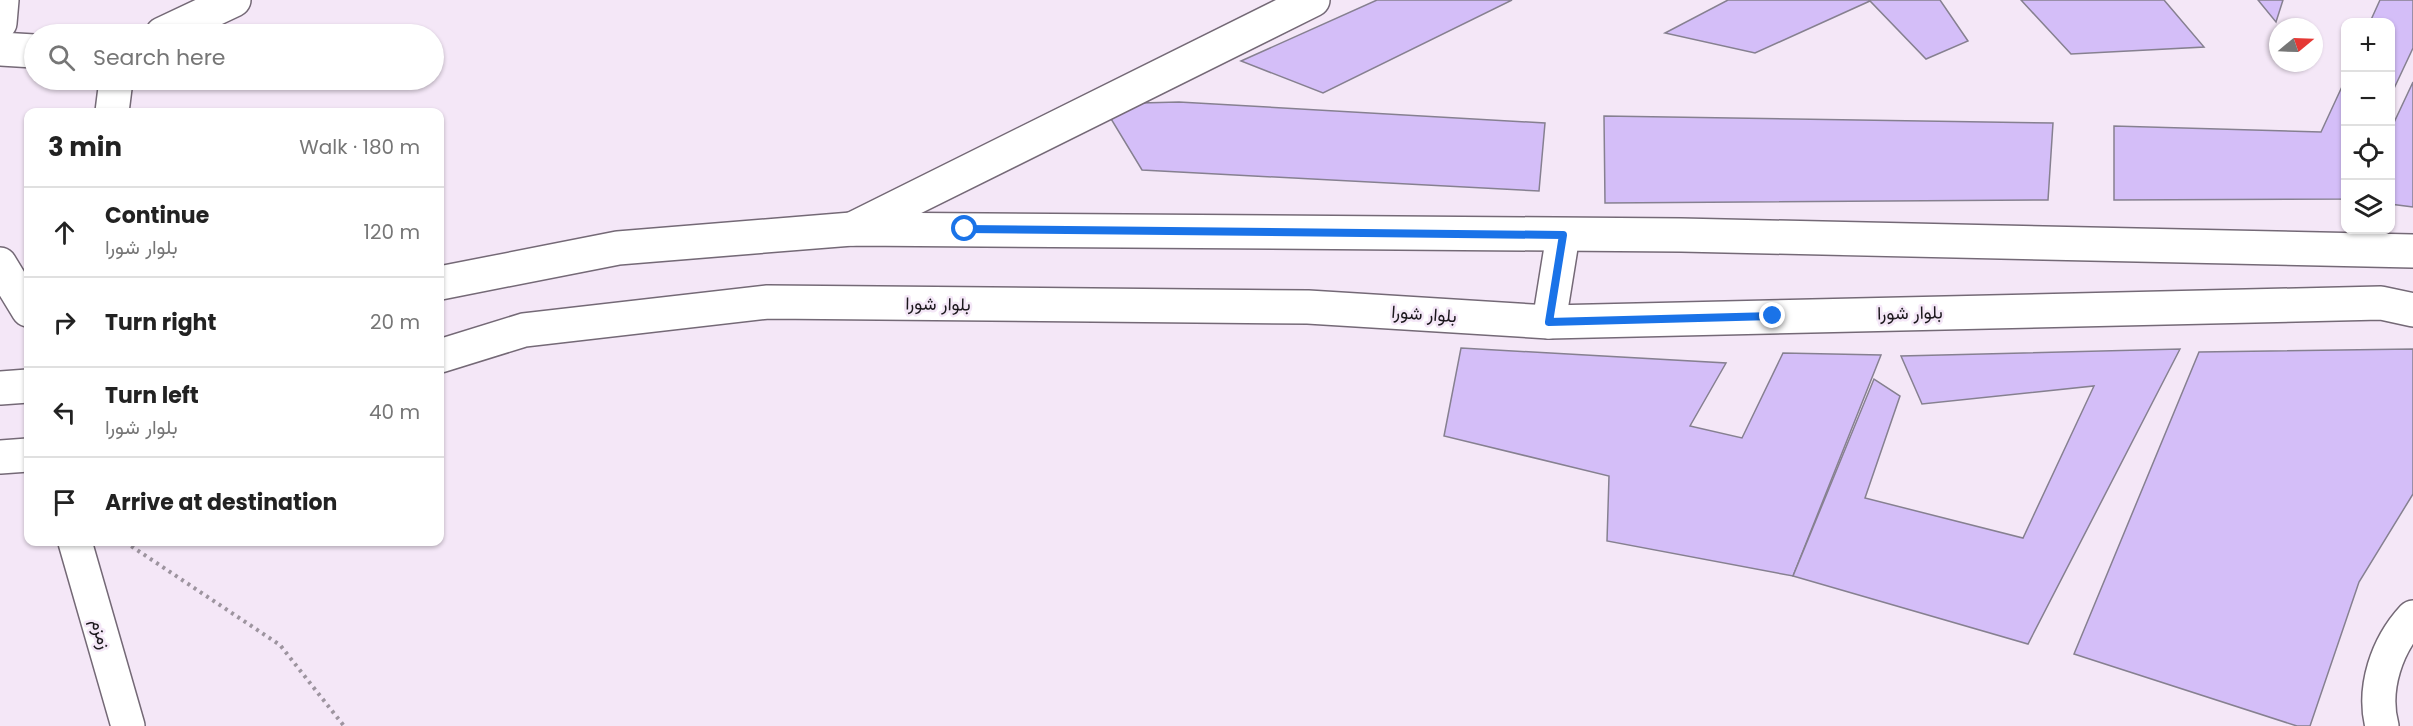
<!DOCTYPE html>
<html lang="en">
<head>
<meta charset="utf-8">
<style>
  body { margin:0; font-family:Poppins,Vazirmatn,sans-serif; background:#f2f2f2; color:#222 }
  .controls { position:absolute; right:18px; top:18px; display:grid; overflow:hidden; border-radius:12px; box-shadow:0 2px 4px #0004 }
  .controls button { width:54px; height:54px; display:grid; place-items:center; padding:0; border:0; border-bottom:2px solid #e0e0e0; background:#fff; color:#222; font:30px sans-serif }
  .compass { position:absolute; left:2269px; top:18px; width:54px; height:54px; border-radius:50%; background:#fff; box-shadow:0 2px 4px #0004; rotate:71deg }
  .stop { position:absolute; width:18px; height:18px; margin:-14px; border:4px solid #1a73e8; border-radius:50%; background:#fff }
  .stop.end { background:#1a73e8; border-color:#fff; box-shadow:0 2px 6px #0008 }
  .list { margin:0; padding:0; list-style:none }
  h2 { display:flex; justify-content:space-between; align-items:center; height:78px; margin:0; padding:0 24px; font-size:26px }
  h2 small { font-size:20px; font-weight:400; color:#767676 }
  .list li { display:grid; grid-template-columns:39px 1fr auto; gap:18px; align-items:center; box-sizing:border-box; height:90px; padding:0 24px; border-top:2px solid #e0e0e0 }
  .list b { display:block; font-size:22px; white-space:nowrap }
  .list p { margin:0; font-size:20px; white-space:nowrap; color:#767676 }
  .list em { font-size:20px; font-style:normal; color:#767676 }
  .icon { flex:none; width:33px; height:33px; fill:none; stroke:currentColor; stroke-width:2; stroke-linecap:round; stroke-linejoin:round }
  .map { position:relative; flex:none; width:2413px; height:726px; overflow:hidden }
  .search { position:absolute; background:#fff; box-shadow:0 2px 4px #0004; left:24px; top:24px; width:420px; height:66px; display:flex; align-items:center; gap:15px; box-sizing:border-box; padding:0 21px; border-radius:33px; color:#767676; font-size:22px }
  .panel { position:absolute; background:#fff; box-shadow:0 2px 4px #0004; left:24px; top:108px; width:420px; height:438px; border-radius:12px }
  .map>svg:first-child { display:block }
  .building { fill:#d4bef8; stroke:#868090; stroke-width:1.5 }
  .lines { fill:none; stroke-linecap:round; stroke-linejoin:round }
  .street-casing { stroke:#746976; stroke-width:36 }
  .secondary-casing { stroke:#746976; stroke-width:36 }
  .highway-casing { stroke:#746976; stroke-width:36 }
  .path { stroke:#9d949f; stroke-width:4; stroke-dasharray:3 4.5; stroke-linecap:butt }
  .street { stroke:#fff; stroke-width:33 }
  .secondary { stroke:#fff; stroke-width:33 }
  .highway { stroke:#fff; stroke-width:33 }
  .route { stroke:#1a73e8; stroke-width:8 }
  .labels { text-anchor:middle; stroke-width:5; stroke-linejoin:round; paint-order:stroke }
  .street-label { font-size:18px; fill:#1b171c; stroke:#f4e7f7 }
</style>
</head>
<body>
<div class="map">
<svg width="2413" height="726" viewBox="0 0 2413 726">
  <rect width="100%" height="100%" fill="#f4e7f7"/>
  <g class="building">
    <polygon points="1377,0 1512,0 1323,93 1241,61"/>
    <polygon points="1728,0 1940,0 1968,41 1926,59 1870,1 1755,53 1665,33"/>
    <polygon points="2021,0 2164,0 2204,47 2071,54"/>
    <polygon points="2258,0 2283,0 2276,22"/>
    <polygon points="2380,0 2413,0 2413,48 2390,97 2390,22 2370,22"/>
    <polygon points="2346,78 2344,199 2114,200 2114,126 2321,132"/>
    <polygon points="2413,82 2413,207 2390,204 2390,131"/>
    <polygon points="1179,102 1545,123 1539,191 1142,170 1102,104"/>
    <polygon points="1604,116 2053,123 2048,200 1605,203"/>
    <polygon points="1461,348 1726,363 1690,426 1742,438 1783,353 1881,355 1793,576 1607,541 1609,476 1444,436"/>
    <polygon points="2180,349 2028,644 1793,576 1874,379 1900,396 1865,498 2023,538 2094,386 1922,404 1901,356"/>
    <polygon points="2413,349 2413,494 2359,582 2310,726 2297,726 2074,654 2199,352"/>
  </g>
  <g class="lines">
    <g class="street-casing">
      <g id="street">
        <polyline points="0,23 2,0"/>
        <polyline points="162,34 234,0"/>
        <polyline points="0,49 34,51"/>
        <polyline points="112,112 116,80"/>
        <polyline points="852,229 1313,0"/>
        <polyline points="0,264 28,310"/>
        <polyline points="75,542 128,726"/>
      </g>
    </g>
    <g class="secondary-casing">
      <g id="secondary">
        <polyline points="440,283 618,248 852,229 1681,235 2413,251"/>
        <polyline points="1549,322 1563,235"/>
        <polyline points="440,356 524,330 768,302 1308,307 1549,322 2381,303 2413,310"/>
        <polyline points="0,388 28,386"/>
        <polyline points="0,457 28,455"/>
      </g>
    </g>
    <g class="highway-casing">
      <path id="highway" d="M 2382,726 C 2372,688 2387,645 2413,617"/>
    </g>
    <polyline class="path" points="125,542 280,645 344,726"/>
    <use href="#street" class="street"/>
    <use href="#secondary" class="secondary"/>
    <use href="#highway" class="highway"/>
  </g>
  <g class="lines">
    <polyline class="route" points="965,229 1563,235 1549,322 1773,316"/>
  </g>
  <g class="labels">
    <g class="street-label">
      <text transform="translate(938 304) rotate(1)" y="6">بلوار شورا</text>
      <text transform="translate(1910 313) rotate(-1)" y="6">بلوار شورا</text>
      <text transform="translate(1424 314) rotate(4)" y="6">بلوار شورا</text>
      <text transform="translate(101 634) rotate(74)" y="6">زمزم</text>
    </g>
  </g>
</svg>
<div class="controls">
<button>+</button>
<button>−</button>
<button><svg class="icon" aria-label="locate" viewBox="0 0 24 24"><circle cx="12" cy="12" r="6"/><path d="M12 2v4M12 18v4M2 12h4M18 12h4"/></svg></button>
<button><svg class="icon" aria-label="layers" viewBox="0 0 24 24"><path d="M12 4l9 5-9 5-9-5zM3 14l9 5 9-5"/></svg></button>
</div>
<svg class="compass" viewBox="-18 -18 36 36"><path d="M0-13l5 13h-10z" fill="#e53935"/><path d="M0 13l5-13h-10z" fill="#767676"/></svg>
<div class="stop" style="left:965px;top:229px"></div>
<div class="stop end" style="left:1773px;top:316px"></div>
<div class="search"><svg class="icon" aria-label="search" viewBox="0 0 24 24"><circle cx="10" cy="10" r="6"/><path d="M15 15l6 6"/></svg>Search here</div>
<section class="panel">
<h2>3 min<small>Walk · 180 m</small></h2>
<ul class="list">
<li><svg class="icon" aria-label="ahead" viewBox="0 0 24 24"><path d="M12 20V5M6 11l6-6 6 6"/></svg><div><b>Continue</b><p>بلوار شورا</p></div><em>120 m</em></li>
<li><svg class="icon" aria-label="right" viewBox="0 0 24 24"><path d="M7 20v-9h11M14 6l5 5-5 5"/></svg><div><b>Turn right</b></div><em>20 m</em></li>
<li><svg class="icon" aria-label="left" viewBox="0 0 24 24"><path d="M17 20v-9H6M10 6l-5 5 5 5"/></svg><div><b>Turn left</b><p>بلوار شورا</p></div><em>40 m</em></li>
<li><svg class="icon" aria-label="arrive" viewBox="0 0 24 24"><path d="M6 21V4h12l-3 4 3 4H6"/></svg><div><b>Arrive at destination</b></div></li>
</ul>
</section>
</div>
</body>
</html>
